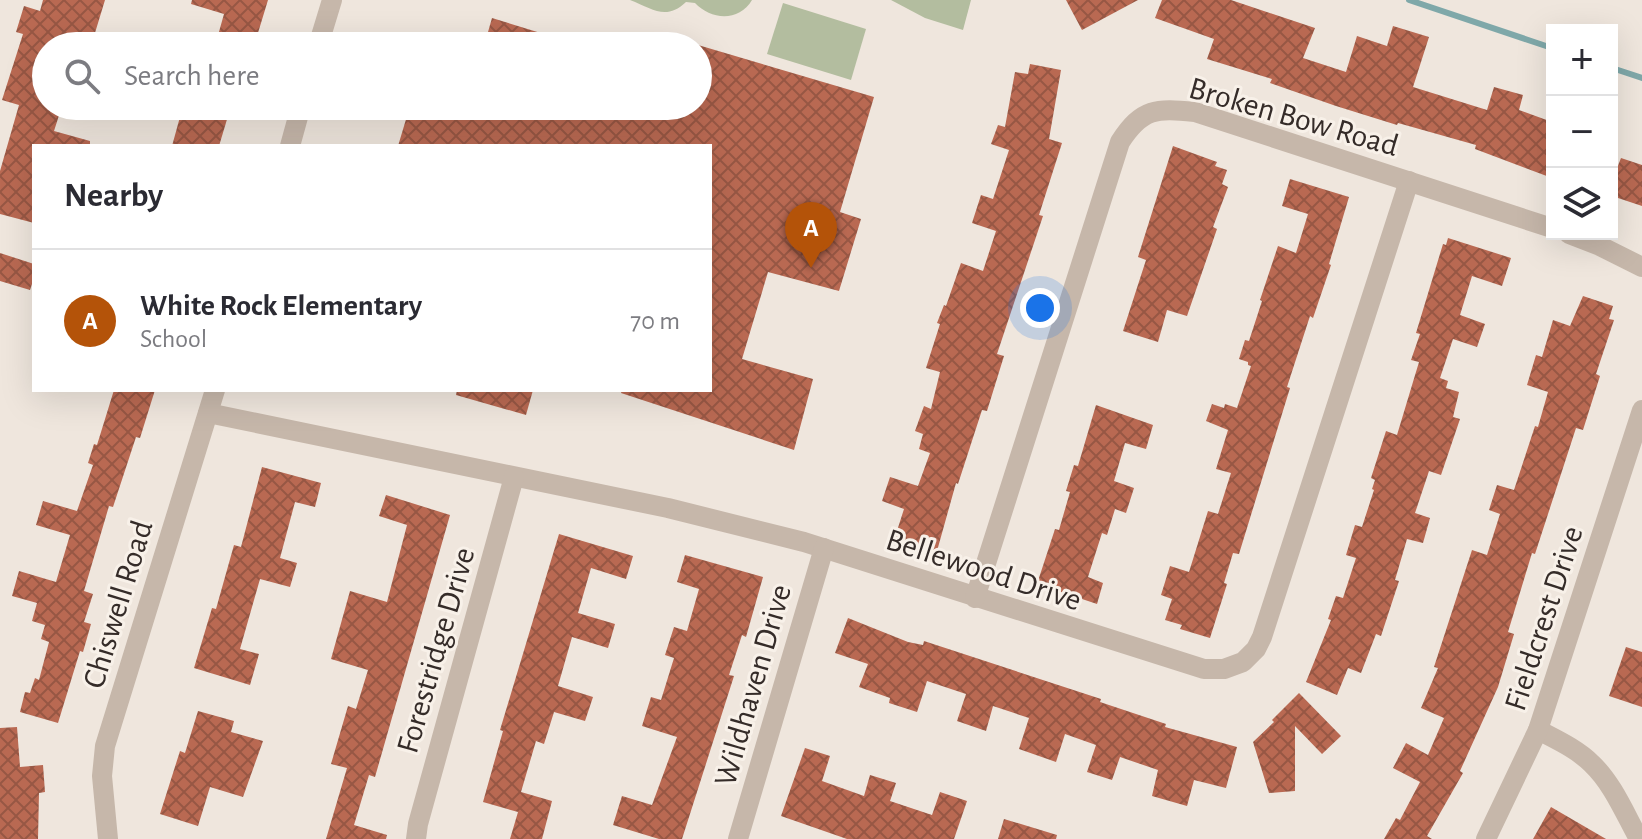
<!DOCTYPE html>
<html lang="en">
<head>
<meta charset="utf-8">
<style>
  body { margin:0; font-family:"Alegreya Sans",sans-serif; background:#f2f2f3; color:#2b2b33 }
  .controls { position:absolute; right:24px; top:24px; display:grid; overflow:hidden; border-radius:0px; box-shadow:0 8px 32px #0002 }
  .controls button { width:72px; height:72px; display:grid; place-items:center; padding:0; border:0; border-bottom:2px solid #e1e1e2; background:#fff; color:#2b2b33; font:40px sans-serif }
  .you { position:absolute; left:1040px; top:308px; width:28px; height:28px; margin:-20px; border:6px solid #fff; border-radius:50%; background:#1a73e8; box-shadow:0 0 0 12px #1a73e833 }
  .badge { display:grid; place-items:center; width:52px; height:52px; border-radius:50%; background:#b45309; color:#fff; font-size:26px; font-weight:700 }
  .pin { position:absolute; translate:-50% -66px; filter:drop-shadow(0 2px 4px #0008) }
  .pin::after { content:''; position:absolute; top:42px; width:28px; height:24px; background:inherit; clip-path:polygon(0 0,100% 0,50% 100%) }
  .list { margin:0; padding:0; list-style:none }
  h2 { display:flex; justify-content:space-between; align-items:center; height:104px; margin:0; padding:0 32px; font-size:34px }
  h2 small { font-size:26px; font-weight:400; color:#7c7c81 }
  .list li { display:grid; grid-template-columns:52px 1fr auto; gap:24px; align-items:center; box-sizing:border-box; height:144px; padding:0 32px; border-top:2px solid #e1e1e2 }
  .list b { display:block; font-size:30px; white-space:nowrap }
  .list p { margin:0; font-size:26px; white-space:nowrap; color:#7c7c81 }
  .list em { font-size:26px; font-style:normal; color:#7c7c81 }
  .icon { flex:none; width:44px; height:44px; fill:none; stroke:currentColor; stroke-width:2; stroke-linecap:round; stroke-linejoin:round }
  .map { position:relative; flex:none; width:1642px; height:839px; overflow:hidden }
  .search { position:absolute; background:#fff; box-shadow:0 8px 32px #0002; left:32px; top:32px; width:680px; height:88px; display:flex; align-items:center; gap:20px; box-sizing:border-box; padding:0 28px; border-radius:44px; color:#7c7c81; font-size:30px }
  .panel { position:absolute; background:#fff; box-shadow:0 8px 32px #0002; left:32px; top:144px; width:680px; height:248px; border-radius:0px }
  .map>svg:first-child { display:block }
  .green { fill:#b3bd9f }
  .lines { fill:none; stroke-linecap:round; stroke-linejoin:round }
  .stream { stroke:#7fa8a9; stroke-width:6 }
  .building { fill:url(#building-cross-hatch) }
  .minor { stroke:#c6b7aa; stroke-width:20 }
  .labels { text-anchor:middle; stroke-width:6; stroke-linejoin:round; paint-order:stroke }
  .street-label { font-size:32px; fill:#352c29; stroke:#f8f1e9 }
</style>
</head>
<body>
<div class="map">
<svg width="1642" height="839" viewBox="0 0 1642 839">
  <defs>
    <pattern id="building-cross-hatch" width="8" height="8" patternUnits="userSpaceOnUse" patternTransform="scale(2)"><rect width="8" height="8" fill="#b96952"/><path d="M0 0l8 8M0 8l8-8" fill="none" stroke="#975744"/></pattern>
  </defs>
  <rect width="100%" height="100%" fill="#efe6dd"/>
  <g class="green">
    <path d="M 630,0 L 752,0 C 739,22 711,20 695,3 L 686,2 C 666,21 653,9 630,0 Z"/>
    <polygon points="891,0 971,0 963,30 925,18"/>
    <polygon points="783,3 866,29 851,80 767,54"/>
  </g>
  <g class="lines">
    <g class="stream">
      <polyline points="1409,0 1552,48"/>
      <polyline points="1612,68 1642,78"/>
    </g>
  </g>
  <g class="building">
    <polygon points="43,0 105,0 91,46 46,46 46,106 62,106 54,131 90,141 90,146 34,146 34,223 0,214 0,171 19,105 2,100 23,34 16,32 24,6 40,11"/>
    <polygon points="192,0 268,0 254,46 215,46 224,14 191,4"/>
    <polygon points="1066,0 1138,0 1082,30"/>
    <polygon points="1162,0 1231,0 1315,28 1303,58 1346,72 1357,36 1387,46 1393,26 1429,37 1413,87 1487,110 1494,87 1523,95 1519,110 1552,122 1552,178 1475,149 1476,145 1398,123 1397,125 1336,106 1270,83 1272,79 1207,59 1214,39 1155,18"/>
    <polygon points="492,18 570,42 569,46 484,46"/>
    <polygon points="698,45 874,97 840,212 861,219 839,291 768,272 742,359 813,379 794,450 621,393 622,390 710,390 710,146 398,146 410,106 444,106 461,111 461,106 698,106"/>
    <polygon points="1030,64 1061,70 1049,139 1062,143 1039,215 1043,216 997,354 1004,356 987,411 982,410 958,484 956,483 937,551 895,537 904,509 882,501 890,477 918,486 930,453 919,449 923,434 915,431 924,406 931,409 940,372 926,368 940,324 937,323 944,305 946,306 961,263 983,271 996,231 972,223 981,195 993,199 1009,150 991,144 998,125 1005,127 1015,72 1028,74"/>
    <polygon points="183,106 231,106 219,146 172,146"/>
    <polygon points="1173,146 1217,162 1215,166 1227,170 1222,184 1228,187 1213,227 1217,229 1187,316 1167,310 1158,342 1123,331 1146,260 1138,257"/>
    <polygon points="1621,158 1642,165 1642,206 1612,196 1612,181"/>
    <polygon points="1290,179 1349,197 1329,264 1331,265 1313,318 1310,316 1287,387 1290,388 1239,554 1233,553 1224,583 1227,584 1210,638 1180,629 1182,625 1165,620 1172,599 1161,595 1170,566 1189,572 1208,511 1218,514 1231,473 1216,469 1228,430 1206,421 1212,404 1224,408 1225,404 1237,408 1251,366 1248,365 1248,362 1239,359 1245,340 1249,341 1262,301 1260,300 1278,246 1296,253 1308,214 1282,206"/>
    <polygon points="1448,238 1511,258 1502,286 1472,276 1460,315 1485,324 1477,347 1453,339 1440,378 1448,381 1446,388 1459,392 1453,417 1460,419 1441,475 1429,471 1415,513 1430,518 1423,543 1407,539 1395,580 1399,581 1381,636 1376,634 1361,673 1348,668 1337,695 1306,682 1331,620 1328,619 1336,596 1343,598 1356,558 1346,555 1355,525 1362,527 1374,490 1372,489 1375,480 1371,478 1386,431 1397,435 1419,362 1411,360 1420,334 1416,333 1443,244 1446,245"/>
    <polygon points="0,253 34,264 34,278 30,290 0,281"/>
    <polygon points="1583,296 1613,306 1609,319 1614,320 1596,374 1600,376 1583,430 1576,428 1535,554 1532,553 1508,632 1514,634 1498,687 1460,771 1463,773 1427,836 1432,839 1384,839 1396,818 1400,820 1420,782 1393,768 1406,743 1428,755 1444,718 1421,708 1438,668 1434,667 1472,550 1487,555 1500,514 1489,510 1497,485 1514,490 1535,426 1538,427 1548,392 1527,385 1536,355 1542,357 1553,320 1570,326"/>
    <polygon points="114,390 155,390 140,438 136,437 113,507 109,506 84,591 93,594 84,622 91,624 83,652 80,651 58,723 20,712 25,692 30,693 35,678 39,680 49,642 41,639 45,625 32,621 37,603 12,596 19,571 56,582 70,535 36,525 43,501 77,511 93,465 88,463 94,444 97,445"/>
    <polygon points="457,390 533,390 526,415 456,395"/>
    <polygon points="1096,405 1153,425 1146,449 1125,443 1114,481 1134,488 1126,513 1115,509 1107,535 1102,533 1088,577 1103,583 1097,604 1037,584 1055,529 1059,530 1070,492 1066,491 1074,465 1078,466"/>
    <polygon points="262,467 321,483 315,507 295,502 280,558 297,563 290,587 260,579 240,649 259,654 250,685 194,668 212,608 216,609 234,545 241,547"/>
    <polygon points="386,495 450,515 375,777 369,775 354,825 387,835 386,839 326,839 347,768 331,764 348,706 356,709 368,670 331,659 350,591 387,602 407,525 379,516"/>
    <polygon points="559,534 633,556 626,579 591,568 578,613 615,624 608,648 572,637 558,686 593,697 585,721 554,712 544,744 536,741 521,792 552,801 542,839 510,839 518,812 483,802 503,731 500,730"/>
    <polygon points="685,555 763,577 746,637 742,635 729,675 734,676 682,839 659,839 613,825 622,796 652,805 677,737 642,726 651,697 661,700 674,658 665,655 674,627 687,631 699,589 677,582"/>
    <polygon points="848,618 908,642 923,645 924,641 1101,699 1100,702 1166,724 1165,727 1237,747 1226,788 1194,780 1187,806 1152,796 1158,770 1120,757 1112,780 1087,772 1096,745 1065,734 1056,762 1019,749 1029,718 993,706 986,731 957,721 966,694 927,681 917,712 889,703 890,698 859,687 868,664 835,653"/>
    <polygon points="1626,647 1642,652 1642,707 1609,696"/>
    <polygon points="1299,693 1341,736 1322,754 1295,726 1295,791 1269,793 1253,742 1274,722 1272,720"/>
    <polygon points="198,711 234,721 231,732 263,741 243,797 210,787 198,826 160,814 180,751 185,753"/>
    <polygon points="17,727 20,767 43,765 45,792 39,793 38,839 0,839 0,728"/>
    <polygon points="805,748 830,756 822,781 864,796 870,775 896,783 890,801 932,815 940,792 967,801 954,839 847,839 781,816"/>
    <polygon points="1551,807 1606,839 1533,839"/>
    <polygon points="1004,819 1057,835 1056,839 998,839"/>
  </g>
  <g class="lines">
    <g class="minor">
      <polyline points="318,46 332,0"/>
      <polyline points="290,146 301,106"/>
      <polyline points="1569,234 1600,246 1642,267"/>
      <polyline points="208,413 668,508 804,542 1204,669 1224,669 1243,662 1256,649 1262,637 1409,181"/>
      <path d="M 975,598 L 1120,142 C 1142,108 1156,108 1195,112 L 1552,228"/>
      <path d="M 1538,730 C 1557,740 1577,749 1592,764 C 1613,784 1625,814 1639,839"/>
      <polyline points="108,839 102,776 105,746 215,390"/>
      <polyline points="416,839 418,824 514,477"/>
      <polyline points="738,839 824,548"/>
      <polyline points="1486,839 1538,730 1642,410"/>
    </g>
  </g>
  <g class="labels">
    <g class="street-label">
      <text transform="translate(1294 116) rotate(16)" y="11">Broken Bow Road</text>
      <text transform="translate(984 569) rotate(18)" y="11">Bellewood Drive</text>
      <text transform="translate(117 604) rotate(-73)" y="11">Chiswell Road</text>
      <text transform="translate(1543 618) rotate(-72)" y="11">Fieldcrest Drive</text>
      <text transform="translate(435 650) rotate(-74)" y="11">Forestridge Drive</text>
      <text transform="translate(752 685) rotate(-74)" y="11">Wildhaven Drive</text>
    </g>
  </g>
</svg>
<div class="controls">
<button>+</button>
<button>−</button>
<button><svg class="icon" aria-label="layers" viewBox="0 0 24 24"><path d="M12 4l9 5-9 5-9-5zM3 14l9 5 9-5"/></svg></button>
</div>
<div class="you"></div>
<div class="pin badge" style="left:811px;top:268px">A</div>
<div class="search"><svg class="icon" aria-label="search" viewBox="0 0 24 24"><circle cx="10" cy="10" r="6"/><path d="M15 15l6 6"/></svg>Search here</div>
<section class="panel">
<h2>Nearby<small></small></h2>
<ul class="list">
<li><span class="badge">A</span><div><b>White Rock Elementary</b><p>School</p></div><em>70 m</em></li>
</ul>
</section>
</div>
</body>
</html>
